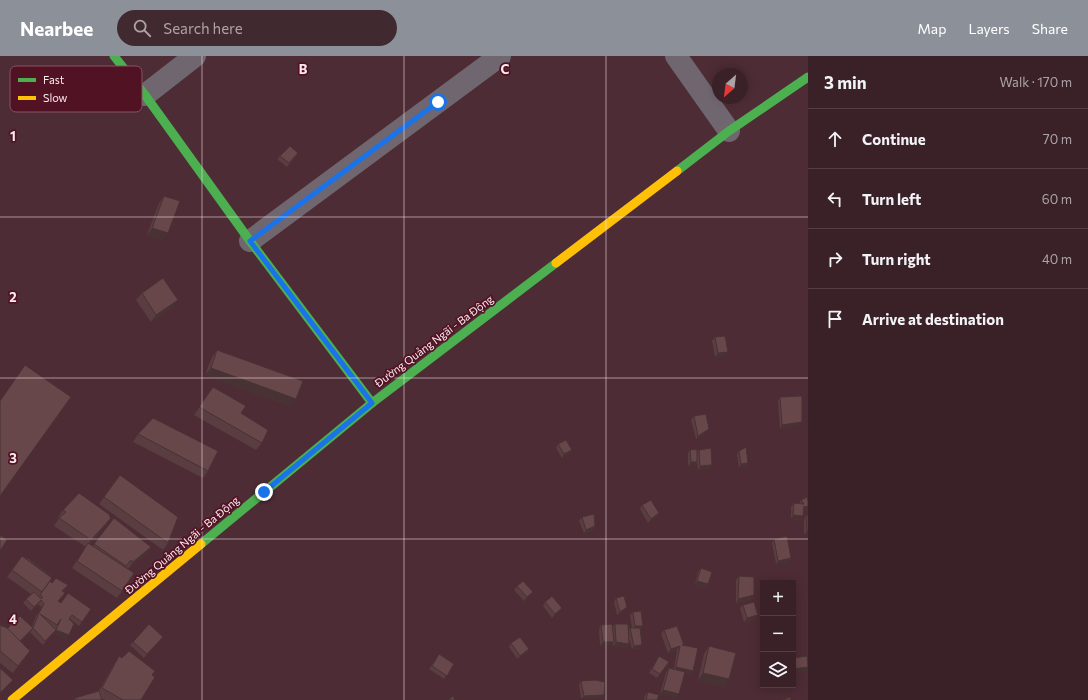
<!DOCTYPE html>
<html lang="en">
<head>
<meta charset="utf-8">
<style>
  body { margin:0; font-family:Commissioner,sans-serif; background:#412930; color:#f1f3f6 }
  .controls { position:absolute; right:12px; bottom:12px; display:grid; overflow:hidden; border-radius:0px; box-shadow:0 2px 10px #0003 }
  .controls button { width:36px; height:36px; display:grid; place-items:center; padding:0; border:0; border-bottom:1px solid #543e45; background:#3a2128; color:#f1f3f6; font:20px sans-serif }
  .compass { position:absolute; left:712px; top:12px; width:36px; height:36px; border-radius:50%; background:#3a2128; box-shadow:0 2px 10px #0003; rotate:208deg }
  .stop { position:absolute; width:12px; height:12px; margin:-9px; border:3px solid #1a73e8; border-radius:50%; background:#fff }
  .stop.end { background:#1a73e8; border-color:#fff; box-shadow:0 1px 4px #0008 }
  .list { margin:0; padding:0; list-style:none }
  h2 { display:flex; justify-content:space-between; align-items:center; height:52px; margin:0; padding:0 16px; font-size:17px }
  h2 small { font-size:13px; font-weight:400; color:#aba3a8 }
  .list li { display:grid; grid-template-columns:26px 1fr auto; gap:12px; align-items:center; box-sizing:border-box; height:60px; padding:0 16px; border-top:1px solid #543e45 }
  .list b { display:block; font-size:15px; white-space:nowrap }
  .list em { font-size:13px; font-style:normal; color:#aba3a8 }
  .icon { flex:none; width:22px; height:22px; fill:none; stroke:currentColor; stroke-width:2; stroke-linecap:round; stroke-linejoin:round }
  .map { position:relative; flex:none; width:808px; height:644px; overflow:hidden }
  header { display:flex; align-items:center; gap:24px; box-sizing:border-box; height:56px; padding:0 20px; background:#8c9099; color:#fff }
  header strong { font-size:19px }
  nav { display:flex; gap:22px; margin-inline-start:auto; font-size:14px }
  .search { width:280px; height:36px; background:#412930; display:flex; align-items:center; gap:10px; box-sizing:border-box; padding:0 14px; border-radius:22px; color:#aba3a8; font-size:15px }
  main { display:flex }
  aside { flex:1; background:#3a2128 }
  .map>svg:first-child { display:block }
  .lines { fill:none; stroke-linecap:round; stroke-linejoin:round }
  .street { stroke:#6f666f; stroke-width:22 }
  .fast { stroke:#4caf50; stroke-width:9 }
  .slow { stroke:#ffc107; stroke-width:9 }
  .wall { fill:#593d40 }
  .shaded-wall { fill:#483234 }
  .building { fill:#67474a; stroke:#483234; fill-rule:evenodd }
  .route { stroke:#1a73e8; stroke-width:5 }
  .grid { fill:none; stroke:#fbeaed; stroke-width:1; stroke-opacity:0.55 }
  .labels { text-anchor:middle; stroke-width:3.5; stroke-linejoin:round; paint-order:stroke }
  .street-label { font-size:11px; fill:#fbeaed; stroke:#511224 }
  .key { fill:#511224; stroke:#845360; stroke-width:1 }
  .key-label { font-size:11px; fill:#fbeaed }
  .grid-label { font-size:13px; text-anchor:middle; font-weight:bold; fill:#fbeaed; stroke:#511224; stroke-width:3.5; stroke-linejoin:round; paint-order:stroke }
</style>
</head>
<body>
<header>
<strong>Nearbee</strong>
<div class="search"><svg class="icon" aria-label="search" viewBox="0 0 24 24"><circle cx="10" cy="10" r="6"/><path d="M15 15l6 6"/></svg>Search here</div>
<nav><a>Map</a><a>Layers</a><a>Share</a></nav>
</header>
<main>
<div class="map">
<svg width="808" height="644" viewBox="0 0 808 644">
  <rect width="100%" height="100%" fill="#4e2c35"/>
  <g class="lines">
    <g class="street">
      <polyline points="676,0 729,75"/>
      <polyline points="145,39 195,0"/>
      <polyline points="250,185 500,0"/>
    </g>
    <g class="fast">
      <polyline points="114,0 145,39 250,185 372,347"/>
      <polyline points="677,115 729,75 808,21"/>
      <polyline points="201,488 372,347 556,207"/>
    </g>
    <g class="slow">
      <polyline points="556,207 677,115"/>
      <polyline points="12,644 201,488"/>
    </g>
  </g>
  <g class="wall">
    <polygon points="298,97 287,111 277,103 280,100"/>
    <polygon points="164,140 163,184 147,179 159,147"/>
    <polygon points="142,237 173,251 151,266 136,244"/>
    <polygon points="715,281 725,300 715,301 712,285"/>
    <polygon points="217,294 291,350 205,319 212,301"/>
    <polygon points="213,331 262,387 256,394 194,359"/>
    <polygon points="780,341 799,369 780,373 778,345"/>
    <polygon points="694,360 706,377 696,383 691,364"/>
    <polygon points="138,378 208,415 203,422 133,386"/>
    <polygon points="558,388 569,398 562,402 556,392"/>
    <polygon points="690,394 697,396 699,394 710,412 698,414 697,406 695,410 688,410 688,397"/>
    <polygon points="739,395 748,407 745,411 739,411 737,398"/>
    <polygon points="120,419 168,487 163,494 99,448"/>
    <polygon points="801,444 807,453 804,454 801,464 791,463 791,451 794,447 799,447"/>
    <polygon points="642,449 659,457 657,461 648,467 640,453"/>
    <polygon points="63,454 109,461 111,462 106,469 89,488 93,490 114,462 151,491 146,498 128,513 122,535 117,542 72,512 86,491 54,470 59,462 58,462"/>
    <polygon points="806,460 808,478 804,478 804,463"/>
    <polygon points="582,461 595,470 593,474 584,477 579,465"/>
    <polygon points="774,483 791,502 789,506 776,508 772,487"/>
    <polygon points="22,500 50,520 49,526 52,527 68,529 65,533 62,535 65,537 58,546 61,547 91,553 79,570 70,563 69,579 66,583 53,577 43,589 30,576 20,586 25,603 13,617 0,607 0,569 7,573 32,571 36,560 42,552 38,548 31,555 23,547 31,538 7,521"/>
    <polygon points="701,512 705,532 695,529 698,516"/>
    <polygon points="739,520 751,543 736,547 736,524"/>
    <polygon points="517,530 530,540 524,545 514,534"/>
    <polygon points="616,542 627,551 624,555 617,559 614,546"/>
    <polygon points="545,546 559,556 552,562 543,550"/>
    <polygon points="743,549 755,563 744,566 740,552"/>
    <polygon points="633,556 640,574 639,593 632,593 629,583 629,588 627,592 613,590 613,586 611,590 600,590 599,573 601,569 612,572 615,568 629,574 630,572 632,572 630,559"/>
    <polygon points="664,574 684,589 683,590 693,615 691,618 685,617 676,642 660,638 666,616 669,612 674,613 677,594 668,597 661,578"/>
    <polygon points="163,581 144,602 130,589 133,586"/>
    <polygon points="511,587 529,593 527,597 517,603 509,591"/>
    <polygon points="709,590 729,623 724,631 698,624 704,598"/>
    <polygon points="439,598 454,608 444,623 429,613"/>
    <polygon points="119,600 152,619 141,644 105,644 101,642 102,644 74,644 75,642 99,635 114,608"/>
    <polygon points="659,600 669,606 657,622 649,617"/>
    <polygon points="581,625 604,639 601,643 581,643 579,628"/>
    <polygon points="648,636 657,644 644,644 645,639"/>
  </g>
  <g class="shaded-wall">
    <polygon points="152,172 168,177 163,184 147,179"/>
    <polygon points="178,244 173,251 151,266 156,259"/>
    <polygon points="728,296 725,300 715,301 718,297"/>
    <polygon points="211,312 296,343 291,350 205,319"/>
    <polygon points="802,366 799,369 780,373 782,369"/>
    <polygon points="709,373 706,377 696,383 698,380"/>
    <polygon points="572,394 569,398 562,402 564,398"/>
    <polygon points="691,406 697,406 695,410 688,410"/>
    <polygon points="748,407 745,411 739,411 741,408"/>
    <polygon points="712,409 710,412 698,414 700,410"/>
    <polygon points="808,450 807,453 802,455 805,451"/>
    <polygon points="659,457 657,461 648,467 651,463"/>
    <polygon points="793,459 803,460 801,464 791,463"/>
    <polygon points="111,462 106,469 86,491 91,484"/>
    <polygon points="595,470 593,474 584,477 586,474"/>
    <polygon points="807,475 808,475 808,478 804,478"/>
    <polygon points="151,491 146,498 128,513 133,506"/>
    <polygon points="791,502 789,506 776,508 778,505"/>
    <polygon points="697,525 708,528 705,532 695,529"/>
    <polygon points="533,536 530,540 524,545 527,541"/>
    <polygon points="754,539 751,543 736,547 738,543"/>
    <polygon points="41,544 38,548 31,555 34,551"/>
    <polygon points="627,551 624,555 617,559 620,556"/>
    <polygon points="562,552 559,556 552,562 555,558"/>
    <polygon points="758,559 755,563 744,566 747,562"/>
    <polygon points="635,570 643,570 641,574 633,574"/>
    <polygon points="33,572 30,576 16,590 19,586"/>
    <polygon points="56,574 69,579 66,583 53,577 43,589"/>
    <polygon points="163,581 160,585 144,602 147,598"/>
    <polygon points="603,586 614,586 611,590 600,590"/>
    <polygon points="616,586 629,588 627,592 613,590"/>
    <polygon points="642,589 639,593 632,593 634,590"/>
    <polygon points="680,590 677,594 668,597 671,593"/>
    <polygon points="529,593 527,597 517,603 520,600"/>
    <polygon points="30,595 25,603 13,617 18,610"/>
    <polygon points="676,611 693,615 691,618 674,615"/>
    <polygon points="808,611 806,615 793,616 793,613"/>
    <polygon points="703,617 729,623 724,631 698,624"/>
    <polygon points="13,624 7,631 0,639 0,637"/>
    <polygon points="663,634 679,638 676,642 660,638"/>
    <polygon points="604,639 601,643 581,643 584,640"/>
  </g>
  <g class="building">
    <polygon points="290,90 298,97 289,107 280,100"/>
    <polygon points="164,140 180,145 168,177 152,172"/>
    <polygon points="163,222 178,244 156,259 142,237"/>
    <polygon points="725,280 728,296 718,297 715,281"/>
    <polygon points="217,294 303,325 296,343 211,312"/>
    <polygon points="25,309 71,341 0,440 0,345"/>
    <polygon points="213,331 246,350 241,357 268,374 262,387 199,351"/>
    <polygon points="802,340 802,366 782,369 780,341"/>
    <polygon points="706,358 709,373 698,380 694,360"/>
    <polygon points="153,362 218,395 208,415 138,378"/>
    <polygon points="566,384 572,394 564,398 558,388"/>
    <polygon points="746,391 748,407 741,408 739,395"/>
    <polygon points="711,392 712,409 700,410 699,394"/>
    <polygon points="697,393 697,406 691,406 690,394"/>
    <polygon points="120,419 178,461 168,487 104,441"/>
    <polygon points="79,437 110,459 109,460 111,462 91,484 59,462 66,456 63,454"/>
    <polygon points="807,441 808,445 808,450 805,451 804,450 803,460 793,459 794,447 804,448 801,444"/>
    <polygon points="651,444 659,457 651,463 642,449"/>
    <polygon points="594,458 595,470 586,474 582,461"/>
    <polygon points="808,459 808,475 807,475 806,460"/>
    <polygon points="114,462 151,491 133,506 131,504 126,510 94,488"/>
    <polygon points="0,479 7,484 0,495"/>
    <polygon points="787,480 791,502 778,505 774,483"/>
    <polygon points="88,487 134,517 122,535 77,505"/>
    <polygon points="22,500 52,522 42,536 12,514"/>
    <polygon points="26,501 51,520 50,520 25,502"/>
    <polygon points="701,512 712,516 708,528 697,525"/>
    <polygon points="739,520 754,521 754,539 738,543"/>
    <path d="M 56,522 L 68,529 L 62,535 L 65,537 L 58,545 L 61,547 L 68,537 L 91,553 L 82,566 L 72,559 L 69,563 L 74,568 L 69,579 L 56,574 L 45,585 L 33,572 L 39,557 L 44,548 L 41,544 L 34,551 L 26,543 L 34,536 L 41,543 L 43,541 L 40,539 L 50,525 L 52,527 ZM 40,558 L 57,569 L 61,563 L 56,574 Z"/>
    <polygon points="523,525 533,536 527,541 517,530"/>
    <polygon points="552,540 562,552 555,558 545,546"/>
    <polygon points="624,540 627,551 620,556 616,542"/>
    <polygon points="754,546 758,559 747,562 743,549"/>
    <polygon points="641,555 643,570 635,570 633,556"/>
    <polygon points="20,560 33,572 20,585 7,573"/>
    <polygon points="149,568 163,581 147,598 133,586"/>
    <polygon points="612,568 614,586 603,586 601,569"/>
    <polygon points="615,568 628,568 629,588 616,586"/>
    <polygon points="0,569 7,572 30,595 18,610 0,595"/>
    <polygon points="677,570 684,589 682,589 698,592 693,615 676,611 680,590 671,593 664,574"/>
    <polygon points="630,572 640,572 642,589 634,590"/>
    <polygon points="520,581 529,593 520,600 511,587"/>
    <polygon points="709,590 736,597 729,623 703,617"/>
    <polygon points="129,595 155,615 152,619 155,621 141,644 123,644 102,632 119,600 122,602"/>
    <polygon points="439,598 454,608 447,620 432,610"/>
    <polygon points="659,600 669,606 660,618 652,613"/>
    <polygon points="807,600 808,611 793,613 793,602"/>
    <polygon points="0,612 13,624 0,637"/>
    <polygon points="669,612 685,616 679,638 663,634"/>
    <polygon points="595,624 605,626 604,639 584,640 581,625"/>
    <polygon points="99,635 102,644 76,644 75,642"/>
    <polygon points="648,636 659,639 657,644 646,644"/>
    <polygon points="453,640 455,644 448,644"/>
    <polygon points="790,641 791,644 782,644"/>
  </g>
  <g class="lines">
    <polyline class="route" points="264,436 372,347 250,185 438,46"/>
  </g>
  <path class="grid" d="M 202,0 L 202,644M 404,0 L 404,644M 606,0 L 606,644M 0,161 L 808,161M 0,322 L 808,322M 0,483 L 808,483"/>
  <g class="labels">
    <g class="street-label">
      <text transform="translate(434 285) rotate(-37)" y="4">Đường Quảng Ngãi - Ba Động</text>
      <text transform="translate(182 489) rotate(-40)" y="4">Đường Quảng Ngãi - Ba Động</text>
    </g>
  </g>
  <rect x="10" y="10" width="132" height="46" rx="6" class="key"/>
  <rect x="18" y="22" width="18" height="4" fill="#4caf50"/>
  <rect x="18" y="40" width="18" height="4" fill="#ffc107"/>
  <g class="key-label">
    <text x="43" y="28">Fast</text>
    <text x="43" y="46">Slow</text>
  </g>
  <g class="grid-label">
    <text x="303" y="18">B</text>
    <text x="505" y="18">C</text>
    <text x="13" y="85">1</text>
    <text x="13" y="246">2</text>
    <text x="13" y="407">3</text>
    <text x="13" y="568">4</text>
  </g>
</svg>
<div class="controls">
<button>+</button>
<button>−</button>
<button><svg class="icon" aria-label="layers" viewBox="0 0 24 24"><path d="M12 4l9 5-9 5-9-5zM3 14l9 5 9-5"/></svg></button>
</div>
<svg class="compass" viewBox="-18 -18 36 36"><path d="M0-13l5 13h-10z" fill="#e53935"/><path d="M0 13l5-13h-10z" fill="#aba3a8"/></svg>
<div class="stop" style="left:438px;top:46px"></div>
<div class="stop end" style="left:264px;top:436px"></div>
</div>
<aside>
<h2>3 min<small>Walk · 170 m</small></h2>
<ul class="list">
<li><svg class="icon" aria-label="ahead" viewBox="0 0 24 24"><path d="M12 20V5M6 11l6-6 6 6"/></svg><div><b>Continue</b></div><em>70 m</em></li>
<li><svg class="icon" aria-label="left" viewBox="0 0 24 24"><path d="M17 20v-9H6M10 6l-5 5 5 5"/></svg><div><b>Turn left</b></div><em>60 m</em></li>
<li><svg class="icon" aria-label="right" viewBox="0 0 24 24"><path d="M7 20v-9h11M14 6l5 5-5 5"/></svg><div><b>Turn right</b></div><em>40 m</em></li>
<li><svg class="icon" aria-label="arrive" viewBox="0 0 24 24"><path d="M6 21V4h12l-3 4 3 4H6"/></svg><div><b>Arrive at destination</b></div></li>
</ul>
</aside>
</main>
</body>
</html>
